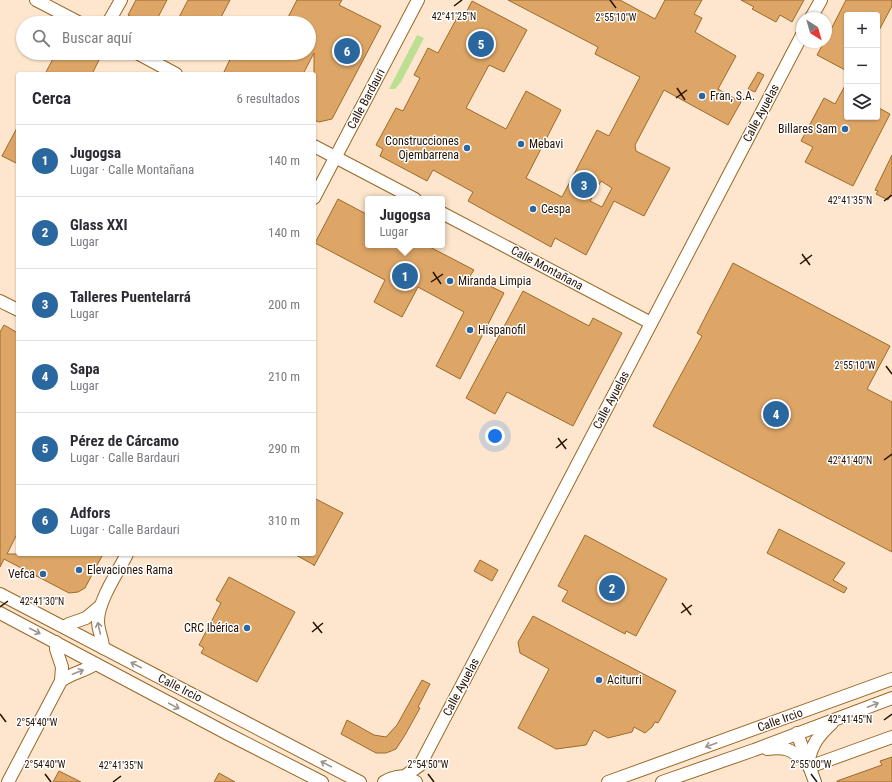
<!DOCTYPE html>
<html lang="es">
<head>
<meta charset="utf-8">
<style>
  body { margin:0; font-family:"Roboto Condensed",sans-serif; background:#f2f2f3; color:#2b2b33 }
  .controls { position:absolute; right:12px; top:12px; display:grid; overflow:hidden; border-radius:4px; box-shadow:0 1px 3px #0004 }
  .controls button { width:36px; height:36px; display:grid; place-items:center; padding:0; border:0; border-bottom:1px solid #e1e1e2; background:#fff; color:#2b2b33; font:20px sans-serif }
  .compass { position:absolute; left:796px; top:12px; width:36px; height:36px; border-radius:50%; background:#fff; box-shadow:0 1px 3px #0004; rotate:143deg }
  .you { position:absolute; left:495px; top:436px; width:14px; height:14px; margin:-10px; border:3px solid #fff; border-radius:50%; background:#1a73e8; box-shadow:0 0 0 6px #1a73e833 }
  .badge { display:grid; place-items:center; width:26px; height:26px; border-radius:50%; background:#2b679f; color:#fff; font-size:13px; font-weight:700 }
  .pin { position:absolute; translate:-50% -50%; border:2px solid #fff; box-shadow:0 1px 4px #0006 }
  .popup { position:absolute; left:365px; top:196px; width:80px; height:52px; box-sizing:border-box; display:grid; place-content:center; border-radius:4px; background:#fff; filter:drop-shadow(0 1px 3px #0005); font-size:13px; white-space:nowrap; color:#7c7c81 }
  .popup b { font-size:15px; color:#2b2b33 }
  .popup::after { content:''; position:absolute; left:50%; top:100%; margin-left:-8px; border:8px solid transparent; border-top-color:#fff }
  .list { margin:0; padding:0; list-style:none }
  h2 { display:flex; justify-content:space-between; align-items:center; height:52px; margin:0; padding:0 16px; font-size:17px }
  h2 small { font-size:13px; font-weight:400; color:#7c7c81 }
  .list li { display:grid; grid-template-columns:26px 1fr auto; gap:12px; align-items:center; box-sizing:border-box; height:72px; padding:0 16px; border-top:1px solid #e1e1e2 }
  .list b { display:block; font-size:15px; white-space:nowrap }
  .list p { margin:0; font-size:13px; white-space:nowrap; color:#7c7c81 }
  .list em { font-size:13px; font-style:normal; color:#7c7c81 }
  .icon { flex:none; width:22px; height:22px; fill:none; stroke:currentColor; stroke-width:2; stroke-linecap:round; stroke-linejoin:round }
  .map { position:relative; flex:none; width:892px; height:782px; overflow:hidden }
  .search { position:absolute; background:#fff; box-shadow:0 1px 3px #0004; left:16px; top:16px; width:300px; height:44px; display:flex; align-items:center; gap:10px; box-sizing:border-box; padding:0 14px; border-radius:22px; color:#7c7c81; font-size:15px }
  .panel { position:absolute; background:#fff; box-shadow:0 1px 3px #0004; left:16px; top:72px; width:300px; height:484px; border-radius:4px }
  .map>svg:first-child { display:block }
  .green { fill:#bbe093 }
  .building { fill:#dda667; stroke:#9d6a28; fill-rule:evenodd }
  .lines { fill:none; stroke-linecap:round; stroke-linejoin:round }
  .minor-casing { stroke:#9a6725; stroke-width:14 }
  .minor { stroke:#fff; stroke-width:12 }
  .oneway { stroke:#9d948c }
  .ticks { fill:none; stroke:#251100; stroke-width:1.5 }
  .poi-dot { fill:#2b679f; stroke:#fff; stroke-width:1.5 }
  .labels { text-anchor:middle; stroke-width:3; stroke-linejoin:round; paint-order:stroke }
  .poi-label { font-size:12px; fill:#251100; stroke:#fff; text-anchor:start }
  .street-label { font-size:12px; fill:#251100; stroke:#fff }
  .ticks-label { font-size:10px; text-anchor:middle; fill:#251100; stroke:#fff; stroke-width:3; stroke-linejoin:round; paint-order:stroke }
</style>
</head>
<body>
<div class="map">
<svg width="892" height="782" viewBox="0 0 892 782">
  <rect width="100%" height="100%" fill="#fde6cd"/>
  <polygon class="green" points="417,35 424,38 401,82 395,89 389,89"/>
  <g class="building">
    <polygon points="136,0 167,0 155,23 143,23 128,15"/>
    <polygon points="188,0 230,0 218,23 176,23"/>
    <polygon points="297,0 342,0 339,5 381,26 332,119 319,122 314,120 314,53 303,74 230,74 224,72 233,53 309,53 309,23 285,23"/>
    <path d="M 508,0 L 620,0 L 655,19 L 665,0 L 702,0 L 694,14 L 702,18 L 695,32 L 736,56 L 718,89 L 741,102 L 728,125 L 664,90 L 635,145 L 636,151 L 670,168 L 644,216 L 614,201 L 586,255 L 555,238 L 551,247 L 468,201 L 473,192 L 433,170 L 427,181 L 380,156 L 383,149 L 376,145 L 396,108 L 403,111 L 420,78 L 414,75 L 428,48 L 438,53 L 458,16 L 463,19 L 472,1 L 527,30 L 504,72 L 489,65 L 466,108 L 506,129 L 526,91 L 561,110 L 526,178 L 562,197 L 597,130 L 609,136 L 640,77 L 595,54 L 598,47 ZM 601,181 L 612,188 L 602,207 L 590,201 Z"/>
    <polygon points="741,0 804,0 792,22 780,15 776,22 752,9 754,7"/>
    <polygon points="846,0 892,0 892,6 877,34 877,15 847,15 847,71 817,55 824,42 826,42 826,39"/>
    <polygon points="56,53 86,53 99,60 92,74 45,74"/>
    <polygon points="758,72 764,75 755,92 748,89"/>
    <polygon points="847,82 847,117 877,117 877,107 890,114 853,186 805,162 813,147 801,141 824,98 835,104"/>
    <polygon points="18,126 18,164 2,156"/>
    <polygon points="892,155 892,192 888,200 876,194 878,191 875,190"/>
    <polygon points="338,199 368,215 368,245 426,245 474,270 470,276 504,293 460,379 436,366 464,312 418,287 402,317 374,302 385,280 315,243"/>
    <polygon points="733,263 890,346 867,389 892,402 892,552 653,426 702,336 697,333"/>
    <polygon points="523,291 589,326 593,318 622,333 573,426 507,392 495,414 466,398"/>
    <polygon points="4,325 18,333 18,532 7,554 103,554 85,588 78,592 69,593 4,559 0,567 0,332"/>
    <polygon points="314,498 343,513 314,566 314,565 294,554 314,554"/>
    <polygon points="779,529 845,563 833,580 847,588 844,593 767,553"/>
    <polygon points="585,535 667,579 636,636 626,631 625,634 562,601 568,591 558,586"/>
    <polygon points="480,560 498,570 492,581 474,571"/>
    <polygon points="229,577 295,612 257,682 201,653 204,648 199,645 221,603 216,600"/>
    <polygon points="533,616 676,691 658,723 655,722 652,727 645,733 634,727 632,732 608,738 594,730 586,745 556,749 518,728 549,669 520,653 518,642"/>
    <polygon points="422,680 430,684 418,707 420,708 405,735 396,749 386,753 376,753 341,734 347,720 374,735 386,737 397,725"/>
    <polygon points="892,757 892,782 837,782 837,781 882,765 880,761"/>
    <polygon points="59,771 81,782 53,782"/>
    <polygon points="219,773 235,782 214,782"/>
  </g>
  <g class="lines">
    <g class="minor-casing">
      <g id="minor">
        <polyline points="36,0 80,23"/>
        <polyline points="811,18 821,0"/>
        <polyline points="108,23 121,0"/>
        <polyline points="137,53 176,74"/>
        <polyline points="314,146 415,199"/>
        <polyline points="314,198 418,0"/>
        <polyline points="442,213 651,323"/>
        <polyline points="0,301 18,310"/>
        <polyline points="0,594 360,782"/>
        <polyline points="0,613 228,734 322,782"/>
        <polyline points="64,627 69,624 86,618 99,607"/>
        <polyline points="56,642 56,649 62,667 61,681"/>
        <path d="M 103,648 C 103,639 98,631 98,621 C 98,601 118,572 127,554"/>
        <polyline points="797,733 815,782"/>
        <path d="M 767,749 C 788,746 792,751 808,763 C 812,744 818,736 832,723"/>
        <polyline points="809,767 892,737"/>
        <polyline points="397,777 405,776 420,765 802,35"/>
        <path d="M 8,782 L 61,681 C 72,673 85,671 95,664"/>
        <path d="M 384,782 C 395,775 406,776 416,782"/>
        <polyline points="608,782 892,679"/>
        <polyline points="662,782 754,750 892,698"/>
      </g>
    </g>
    <use href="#minor" class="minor"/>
  </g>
  <defs><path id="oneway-shaft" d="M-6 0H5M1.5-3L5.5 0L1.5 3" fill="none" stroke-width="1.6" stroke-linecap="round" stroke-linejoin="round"/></defs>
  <g class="oneway">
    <use href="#oneway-shaft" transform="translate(99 628) rotate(-103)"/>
    <use href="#oneway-shaft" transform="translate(35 631) rotate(27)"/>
    <use href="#oneway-shaft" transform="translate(136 665) rotate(-153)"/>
    <use href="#oneway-shaft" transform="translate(78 672) rotate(-21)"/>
    <use href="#oneway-shaft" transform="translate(873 705) rotate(-21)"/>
    <use href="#oneway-shaft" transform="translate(174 706) rotate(28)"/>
    <use href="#oneway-shaft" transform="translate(711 745) rotate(160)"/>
    <use href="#oneway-shaft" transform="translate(326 764) rotate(-152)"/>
  </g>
  <path class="ticks" d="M 610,0 L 616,8M 454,6 L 462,0M 677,88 L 685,100M 676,98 L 687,90M 884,201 L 892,195M 802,254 L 810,265M 800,264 L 812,255M 433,272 L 441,284M 431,282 L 443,274M 886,366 L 892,374M 558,438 L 566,449M 556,448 L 567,439M 884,460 L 892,454M 682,603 L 691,615M 0,607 L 8,601M 681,613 L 692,605M 313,622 L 322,633M 312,632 L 323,623M 0,714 L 6,722M 884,720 L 892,714M 45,774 L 51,782M 428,774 L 434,782M 811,774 L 817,782M 113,782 L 121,776"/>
  <g class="poi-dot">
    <circle cx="702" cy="96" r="4"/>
    <circle cx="845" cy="129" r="4"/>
    <circle cx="521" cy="144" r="4"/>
    <circle cx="467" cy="148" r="4"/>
    <circle cx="533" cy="209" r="4"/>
    <circle cx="450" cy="281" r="4"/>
    <circle cx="470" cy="330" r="4"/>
    <circle cx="79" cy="570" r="4"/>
    <circle cx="43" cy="574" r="4"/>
    <circle cx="247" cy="628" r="4"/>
    <circle cx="599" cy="680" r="4"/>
  </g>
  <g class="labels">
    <g class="poi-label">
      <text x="710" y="100">Fran, S.A.</text>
      <text x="837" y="133" text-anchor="end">Billares Sam</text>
      <text x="459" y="145" text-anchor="end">Construcciones<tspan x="459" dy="14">Ojembarrena</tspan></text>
      <text x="529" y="148">Mebavi</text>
      <text x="541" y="213">Cespa</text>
      <text x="458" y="285">Miranda Limpia</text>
      <text x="478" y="334">Hispanofil</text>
      <text x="87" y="574">Elevaciones Rama</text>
      <text x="35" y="578" text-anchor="end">Vefca</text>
      <text x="239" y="632" text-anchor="end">CRC Ibérica</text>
      <text x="607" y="684">Aciturri</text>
    </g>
    <g class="street-label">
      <text transform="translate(366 99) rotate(-62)" y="4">Calle Bardauri</text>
      <text transform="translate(761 113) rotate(-62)" y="4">Calle Ayuelas</text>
      <text transform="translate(547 268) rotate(28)" y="4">Calle Montañana</text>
      <text transform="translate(611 400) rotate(-62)" y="4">Calle Ayuelas</text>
      <text transform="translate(461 687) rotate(-62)" y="4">Calle Ayuelas</text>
      <text transform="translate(180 688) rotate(27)" y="4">Calle Ircio</text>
      <text transform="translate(780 720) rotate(-20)" y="4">Calle Ircio</text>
    </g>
  </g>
  <g class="ticks-label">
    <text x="454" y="20">42°41'25"N</text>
    <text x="616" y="21">2°55'10"W</text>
    <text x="850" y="204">42°41'35"N</text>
    <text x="855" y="369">2°55'10"W</text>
    <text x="850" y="464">42°41'40"N</text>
    <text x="42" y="605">42°41'30"N</text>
    <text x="850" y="723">42°41'45"N</text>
    <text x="37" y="726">2°54'40"W</text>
    <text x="45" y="768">2°54'40"W</text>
    <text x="428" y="768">2°54'50"W</text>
    <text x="811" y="768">2°55'00"W</text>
    <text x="121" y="769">42°41'35"N</text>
  </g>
</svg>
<div class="controls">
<button>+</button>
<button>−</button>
<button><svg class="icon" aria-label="layers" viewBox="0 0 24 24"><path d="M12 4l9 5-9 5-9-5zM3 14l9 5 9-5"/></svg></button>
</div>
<svg class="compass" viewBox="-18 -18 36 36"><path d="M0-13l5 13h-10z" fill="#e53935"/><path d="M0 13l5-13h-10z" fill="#7c7c81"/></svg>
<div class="you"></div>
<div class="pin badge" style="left:405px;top:276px">1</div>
<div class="popup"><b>Jugogsa</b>Lugar</div>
<div class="pin badge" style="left:612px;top:588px">2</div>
<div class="pin badge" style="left:584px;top:185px">3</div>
<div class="pin badge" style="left:776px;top:414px">4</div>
<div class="pin badge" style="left:481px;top:44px">5</div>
<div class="pin badge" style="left:347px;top:51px">6</div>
<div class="search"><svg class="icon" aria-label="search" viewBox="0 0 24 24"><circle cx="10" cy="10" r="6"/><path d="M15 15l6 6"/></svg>Buscar aquí</div>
<section class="panel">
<h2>Cerca<small>6 resultados</small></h2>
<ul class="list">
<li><span class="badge">1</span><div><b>Jugogsa</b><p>Lugar · Calle Montañana</p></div><em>140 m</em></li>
<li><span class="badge">2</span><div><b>Glass XXI</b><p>Lugar</p></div><em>140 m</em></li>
<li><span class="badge">3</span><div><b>Talleres Puentelarrá</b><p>Lugar</p></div><em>200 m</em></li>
<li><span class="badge">4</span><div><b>Sapa</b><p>Lugar</p></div><em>210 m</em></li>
<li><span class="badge">5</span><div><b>Pérez de Cárcamo</b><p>Lugar · Calle Bardauri</p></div><em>290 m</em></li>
<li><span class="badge">6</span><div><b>Adfors</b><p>Lugar · Calle Bardauri</p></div><em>310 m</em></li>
</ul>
</section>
</div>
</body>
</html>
